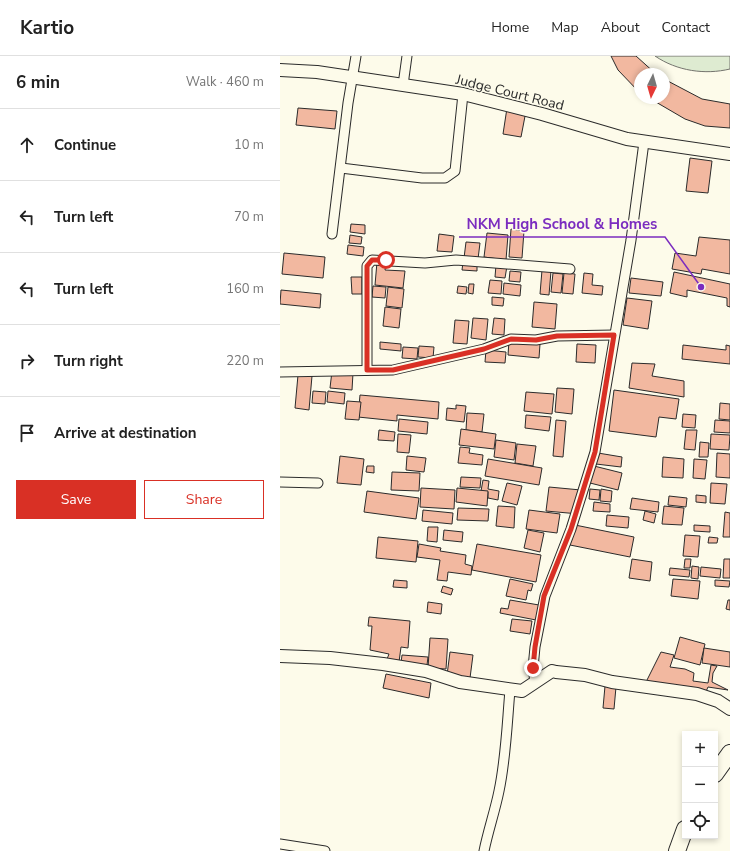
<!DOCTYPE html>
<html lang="en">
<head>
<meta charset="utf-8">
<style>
  body { margin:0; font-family:"Nunito Sans",sans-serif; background:#f6f6f6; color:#222 }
  .controls { position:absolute; right:12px; bottom:12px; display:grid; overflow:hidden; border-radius:0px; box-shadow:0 2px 6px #0003 }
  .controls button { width:36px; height:36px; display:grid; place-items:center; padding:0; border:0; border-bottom:1px solid #e0e0e0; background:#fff; color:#222; font:20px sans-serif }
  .compass { position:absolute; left:354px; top:12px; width:36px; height:36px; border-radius:50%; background:#fff; box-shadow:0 2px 6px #0003; rotate:185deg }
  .stop { position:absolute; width:12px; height:12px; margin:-9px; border:3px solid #d93025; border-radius:50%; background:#fff }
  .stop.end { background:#d93025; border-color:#fff; box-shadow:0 1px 4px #0008 }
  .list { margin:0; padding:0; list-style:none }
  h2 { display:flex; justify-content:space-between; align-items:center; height:52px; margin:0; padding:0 16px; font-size:17px }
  h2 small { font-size:13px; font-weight:400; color:#767676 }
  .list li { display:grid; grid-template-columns:26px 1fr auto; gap:12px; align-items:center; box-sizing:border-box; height:72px; padding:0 16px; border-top:1px solid #e0e0e0 }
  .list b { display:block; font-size:15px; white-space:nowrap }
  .list em { font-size:13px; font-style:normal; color:#767676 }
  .actions { display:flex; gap:8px; padding:12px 16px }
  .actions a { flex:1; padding:9px 0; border:1px solid #d93025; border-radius:0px; text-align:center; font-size:14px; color:#d93025 }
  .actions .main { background:#d93025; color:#fff }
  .icon { flex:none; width:22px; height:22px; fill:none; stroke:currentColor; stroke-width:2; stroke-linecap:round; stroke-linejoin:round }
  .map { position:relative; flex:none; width:450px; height:795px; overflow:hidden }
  header { display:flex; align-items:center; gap:24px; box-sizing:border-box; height:56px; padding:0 20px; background:#fff; border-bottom:1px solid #e0e0e0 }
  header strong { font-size:19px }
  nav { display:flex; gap:22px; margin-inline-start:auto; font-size:14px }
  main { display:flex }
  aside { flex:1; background:#fff }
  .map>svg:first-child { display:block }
  .green { fill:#deebd1; stroke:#74746e }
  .building { fill:#f2b8a0; stroke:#2b2b2b }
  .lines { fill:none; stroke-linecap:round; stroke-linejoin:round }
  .minor-casing { stroke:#2b2b2b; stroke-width:11 }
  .tertiary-casing { stroke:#2b2b2b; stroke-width:14 }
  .trunk-casing { stroke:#2b2b2b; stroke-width:18 }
  .minor { stroke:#fdfbea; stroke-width:9 }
  .tertiary { stroke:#fdfbea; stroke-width:12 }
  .trunk { stroke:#fdfbea; stroke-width:16 }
  .route { stroke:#d93025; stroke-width:5 }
  .labels { text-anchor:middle; stroke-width:3; stroke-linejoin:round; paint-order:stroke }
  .street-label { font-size:14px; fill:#2b2b2b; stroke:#fdfbea }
  .leader { fill:none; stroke:#7b2cbf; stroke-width:1.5 }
  .callout-dot { fill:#7b2cbf; stroke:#fdfbea; stroke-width:1.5 }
  .callout-label { font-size:15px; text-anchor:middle; font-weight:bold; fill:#7b2cbf; stroke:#fdfbea; stroke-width:3; stroke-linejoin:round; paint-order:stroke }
</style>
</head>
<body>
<header>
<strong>Kartio</strong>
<nav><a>Home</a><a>Map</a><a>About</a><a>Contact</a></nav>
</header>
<main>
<aside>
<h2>6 min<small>Walk · 460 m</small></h2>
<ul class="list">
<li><svg class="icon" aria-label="ahead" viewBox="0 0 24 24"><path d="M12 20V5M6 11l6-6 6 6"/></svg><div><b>Continue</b></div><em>10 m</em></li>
<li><svg class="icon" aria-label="left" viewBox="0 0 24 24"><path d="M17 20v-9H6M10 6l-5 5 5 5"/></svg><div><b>Turn left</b></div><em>70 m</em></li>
<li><svg class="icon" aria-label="left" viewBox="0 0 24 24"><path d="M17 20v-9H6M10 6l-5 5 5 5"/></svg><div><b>Turn left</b></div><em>160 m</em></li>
<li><svg class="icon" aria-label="right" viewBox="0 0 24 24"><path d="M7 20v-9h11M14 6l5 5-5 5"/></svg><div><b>Turn right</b></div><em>220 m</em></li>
<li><svg class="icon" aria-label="arrive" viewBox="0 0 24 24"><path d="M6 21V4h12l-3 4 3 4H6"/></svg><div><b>Arrive at destination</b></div></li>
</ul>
<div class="actions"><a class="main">Save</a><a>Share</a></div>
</aside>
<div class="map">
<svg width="450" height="795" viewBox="0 0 450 795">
  <rect width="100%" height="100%" fill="#fdfbea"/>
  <path class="green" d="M 375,0 L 450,0 L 450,13 C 425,19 397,15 375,0 Z"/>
  <g class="building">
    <polygon points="331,0 356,0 376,18 360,18 360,37 338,14"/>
    <polygon points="384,23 422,43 450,48 450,72 425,70 405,63 369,42 384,42"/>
    <polygon points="18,52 57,55 55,73 16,69"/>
    <polygon points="227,52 246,55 241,81 223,78"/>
    <polygon points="410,102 432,105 428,137 406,135"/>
    <polygon points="71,168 85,169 85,178 70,176"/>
    <polygon points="231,173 244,175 242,202 229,201"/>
    <polygon points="207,177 228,179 226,204 204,201"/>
    <polygon points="159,178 174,180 172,196 157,195"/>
    <polygon points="70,179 82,181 81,188 69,187"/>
    <polygon points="419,181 450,184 450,218 422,213 421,218 392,213 395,197 416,200"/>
    <polygon points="186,186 200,187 198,203 184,202"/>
    <polygon points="68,189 84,191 83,200 67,198"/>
    <polygon points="4,197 45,201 43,222 2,218"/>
    <polygon points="97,206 106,207 105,214 125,215 123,232 95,229"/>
    <polygon points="183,206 197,207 197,215 182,214"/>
    <polygon points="216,209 227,210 225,222 215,221"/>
    <polygon points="262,214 271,215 269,239 260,238"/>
    <polygon points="230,215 241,216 240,226 229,225"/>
    <polygon points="394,216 450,228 450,251 447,250 447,242 407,234 407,241 390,237"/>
    <polygon points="273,217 283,218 281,237 271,236"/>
    <polygon points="284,217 295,218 293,238 282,237"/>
    <polygon points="304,217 313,218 312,229 323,230 322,239 302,237"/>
    <polygon points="71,221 82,221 82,238 72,238"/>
    <polygon points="351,222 383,226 381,240 349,237"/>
    <polygon points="210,224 222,225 221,238 208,237"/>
    <polygon points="224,227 241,229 240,240 223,238"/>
    <polygon points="189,228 194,228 193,238 188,237"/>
    <polygon points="93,230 106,231 105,242 92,241"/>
    <polygon points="178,230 187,231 186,238 177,237"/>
    <polygon points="108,231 124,233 122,252 106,250"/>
    <polygon points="1,234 41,238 40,252 0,248"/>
    <polygon points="212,241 224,242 223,250 212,249"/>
    <polygon points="347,242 372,245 368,273 343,269"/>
    <polygon points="254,246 277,248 275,273 252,271"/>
    <polygon points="105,251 121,253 119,272 103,270"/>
    <polygon points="193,262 208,263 206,284 191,282"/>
    <polygon points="214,262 225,263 224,279 212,278"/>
    <polygon points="175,264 189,265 187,288 173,287"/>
    <polygon points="229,285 260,288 259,302 228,299"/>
    <polygon points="100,286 121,288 121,295 100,293"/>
    <polygon points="297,288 316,289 315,307 296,306"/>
    <polygon points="403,289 446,294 446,289 450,290 450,308 402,303"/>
    <polygon points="139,290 154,291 153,302 138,301"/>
    <polygon points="123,291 138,292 137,303 122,302"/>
    <polygon points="206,294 226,296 225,307 205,306"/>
    <polygon points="352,307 375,308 372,320 404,325 404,341 349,332"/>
    <polygon points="52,315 73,317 72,334 50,332"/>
    <polygon points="18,319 32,320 29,354 15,352"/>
    <polygon points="277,332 294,333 292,358 275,356"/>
    <polygon points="334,334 399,343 396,363 379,361 376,381 329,375"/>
    <polygon points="33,335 46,336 45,348 32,347"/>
    <polygon points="48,335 65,337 64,348 47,346"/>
    <polygon points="246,336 274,338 272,358 244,355"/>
    <polygon points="80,339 159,346 158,363 117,359 117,365 78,361"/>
    <polygon points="67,345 81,346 79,364 65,363"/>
    <polygon points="440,347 450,348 450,364 439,363"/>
    <polygon points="176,349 186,350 184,366 166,364 167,352 176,353"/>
    <polygon points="187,357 204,358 202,376 186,374"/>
    <polygon points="403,358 416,359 415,372 402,371"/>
    <polygon points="246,359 271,361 269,375 245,372"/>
    <polygon points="119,363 148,366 147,378 118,375"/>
    <polygon points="276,364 286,365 283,401 273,400"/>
    <polygon points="435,364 450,365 450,377 434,376"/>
    <polygon points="181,373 216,378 214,393 179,389"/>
    <polygon points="99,374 115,376 114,385 98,384"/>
    <polygon points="406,374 417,374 415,394 404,393"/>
    <polygon points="118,378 131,379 129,397 117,396"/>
    <polygon points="431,378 450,379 449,394 430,393"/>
    <polygon points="216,384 236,387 234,404 214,401"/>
    <polygon points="420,386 429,387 428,401 419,401"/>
    <polygon points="237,388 256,390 253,410 235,407"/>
    <polygon points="180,391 190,392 189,397 203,399 202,409 178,407"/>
    <polygon points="318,397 342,401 341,411 316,408"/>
    <polygon points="437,397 450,398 450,422 436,421"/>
    <polygon points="60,400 84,403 81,429 57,427"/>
    <polygon points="127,400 146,402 144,416 126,414"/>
    <polygon points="383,401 404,403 403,422 382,421"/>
    <polygon points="208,403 262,412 259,429 205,420"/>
    <polygon points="414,403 427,404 425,423 413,422"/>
    <polygon points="87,410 94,410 94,417 86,416"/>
    <polygon points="314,410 342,417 338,434 310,427"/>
    <polygon points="112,416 140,417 139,435 111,434"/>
    <polygon points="181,421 201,422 200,432 180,431"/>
    <polygon points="203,424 209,425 208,433 219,435 218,444 208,442 208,436 201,435"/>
    <polygon points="227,427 242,430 237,449 222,445"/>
    <polygon points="431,427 447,428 445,448 430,447"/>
    <polygon points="269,431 301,434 299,458 266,455"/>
    <polygon points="141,432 175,434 174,453 140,451"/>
    <polygon points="177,432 208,435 207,450 176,446"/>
    <polygon points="310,433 320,434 319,444 309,443"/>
    <polygon points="321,433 332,435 331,446 320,445"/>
    <polygon points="87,435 139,442 136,463 84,456"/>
    <polygon points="416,439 426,440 426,447 416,446"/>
    <polygon points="389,440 407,442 406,451 388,449"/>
    <polygon points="352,442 379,446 378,456 350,453"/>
    <polygon points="314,446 330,448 330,456 313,455"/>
    <polygon points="218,450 235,451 234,472 216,470"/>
    <polygon points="384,450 404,452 402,469 382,468"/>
    <polygon points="178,452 209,453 208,465 177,464"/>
    <polygon points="143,454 173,457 172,468 142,465"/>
    <polygon points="249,454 280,458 277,477 246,473"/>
    <polygon points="365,455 376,458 374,467 363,464"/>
    <polygon points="445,456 450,457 450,481 443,481"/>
    <polygon points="327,459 349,461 348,472 326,470"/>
    <polygon points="295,469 354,481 350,501 290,489"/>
    <polygon points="414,469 430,470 430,476 414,475"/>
    <polygon points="148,471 158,471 157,486 147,485"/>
    <polygon points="164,474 183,476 182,486 163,484"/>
    <polygon points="248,474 264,477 260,496 244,492"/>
    <polygon points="405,479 420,480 418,501 403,500"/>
    <polygon points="98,481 138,485 136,506 96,502"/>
    <polygon points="429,481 438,482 437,487 428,487"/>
    <polygon points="139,488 161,492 160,495 186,499 185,508 192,510 191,519 168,516 167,525 157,524 160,504 137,501"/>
    <polygon points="197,488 261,499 256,526 192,514"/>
    <polygon points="352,503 372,506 370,525 349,522"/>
    <polygon points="405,503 411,503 410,512 404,512"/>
    <polygon points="444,503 450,503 450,522 443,522"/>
    <polygon points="412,510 419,511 418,523 411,522"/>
    <polygon points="421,511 441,513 440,522 420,520"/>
    <polygon points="390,512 410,514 409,521 389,519"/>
    <polygon points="230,523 253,528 251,535 248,534 246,544 226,540"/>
    <polygon points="393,523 420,525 418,543 391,540"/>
    <polygon points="114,524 127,525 127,532 113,531"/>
    <polygon points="435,524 450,525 449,531 435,530"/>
    <polygon points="163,530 173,533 171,539 161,536"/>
    <polygon points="230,544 259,549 256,564 220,557 221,552 228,553"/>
    <polygon points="448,544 450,544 450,554 446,553"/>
    <polygon points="148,546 162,548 161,558 147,556"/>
    <polygon points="89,561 130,565 128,592 121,591 119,606 107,603 109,598 90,594 92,570 88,570"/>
    <polygon points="232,563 252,565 250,578 230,575"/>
    <polygon points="400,581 425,588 420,609 394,602"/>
    <polygon points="150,582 168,583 166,613 148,612"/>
    <polygon points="424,592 450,596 450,611 422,607"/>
    <polygon points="170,596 193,599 190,622 167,619"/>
    <polygon points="381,596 394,599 390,611 405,613 414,617 413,625 428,627 431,609 437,610 433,617 432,626 448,634 428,631 424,640 401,635 398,641 390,640 391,634 366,626"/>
    <polygon points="122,599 148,601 147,609 121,607"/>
    <polygon points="106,618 151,627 149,642 103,632"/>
    <polygon points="325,630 336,631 334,653 323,652"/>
  </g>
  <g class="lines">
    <g class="minor-casing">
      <g id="minor">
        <polyline points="123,29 127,0"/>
        <polyline points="61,112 142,122 165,122 175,115 183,38"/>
        <polyline points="52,178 68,47 76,0"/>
        <polyline points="87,314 87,210 92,204 145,207 176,204 290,213"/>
        <polyline points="0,316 113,314 204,293 231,283 256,284 277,280 334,279"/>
        <polyline points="0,426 38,427"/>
        <polyline points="255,626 253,612 255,591 265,540 291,473 315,396 351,184 364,86"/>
        <polyline points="0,788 45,795"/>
        <path d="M 204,795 C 208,775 215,755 219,735 C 226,702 227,668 230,634"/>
      </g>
    </g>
    <g class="tertiary-casing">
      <g id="tertiary">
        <polyline points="0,14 37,16 183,38 262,58 347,83 450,98"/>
        <polyline points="0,600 50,602 103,608 146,615 180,626 242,635 272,615 276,616 305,619 332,626 417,638 438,645 450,653"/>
      </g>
    </g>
    <g class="trunk-casing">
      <g id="trunk">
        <polyline points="435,718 450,697"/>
        <polyline points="397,795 405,773"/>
      </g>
    </g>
    <use href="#minor" class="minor"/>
    <use href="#tertiary" class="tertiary"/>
    <use href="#trunk" class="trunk"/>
  </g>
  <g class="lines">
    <polyline class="route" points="106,204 92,204 87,210 87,314 113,314 204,293 231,283 256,284 277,280 334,279 315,396 291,473 264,540 255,591 253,612"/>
  </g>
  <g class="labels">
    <g class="street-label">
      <text transform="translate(230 36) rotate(14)" y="5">Judge Court Road</text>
    </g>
  </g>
  <path class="leader" d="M421 231L385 181H179"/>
  <circle class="callout-dot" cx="421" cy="231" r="4"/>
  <g class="callout-label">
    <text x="282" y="173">NKM High School &amp; Homes</text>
  </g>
</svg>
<div class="controls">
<button>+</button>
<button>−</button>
<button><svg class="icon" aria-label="locate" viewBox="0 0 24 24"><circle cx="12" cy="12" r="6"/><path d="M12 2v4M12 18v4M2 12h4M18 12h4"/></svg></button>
</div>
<svg class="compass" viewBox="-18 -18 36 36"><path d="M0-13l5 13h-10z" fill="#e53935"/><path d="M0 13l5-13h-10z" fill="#767676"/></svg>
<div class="stop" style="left:106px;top:204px"></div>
<div class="stop end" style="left:253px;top:612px"></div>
</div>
</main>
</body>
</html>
